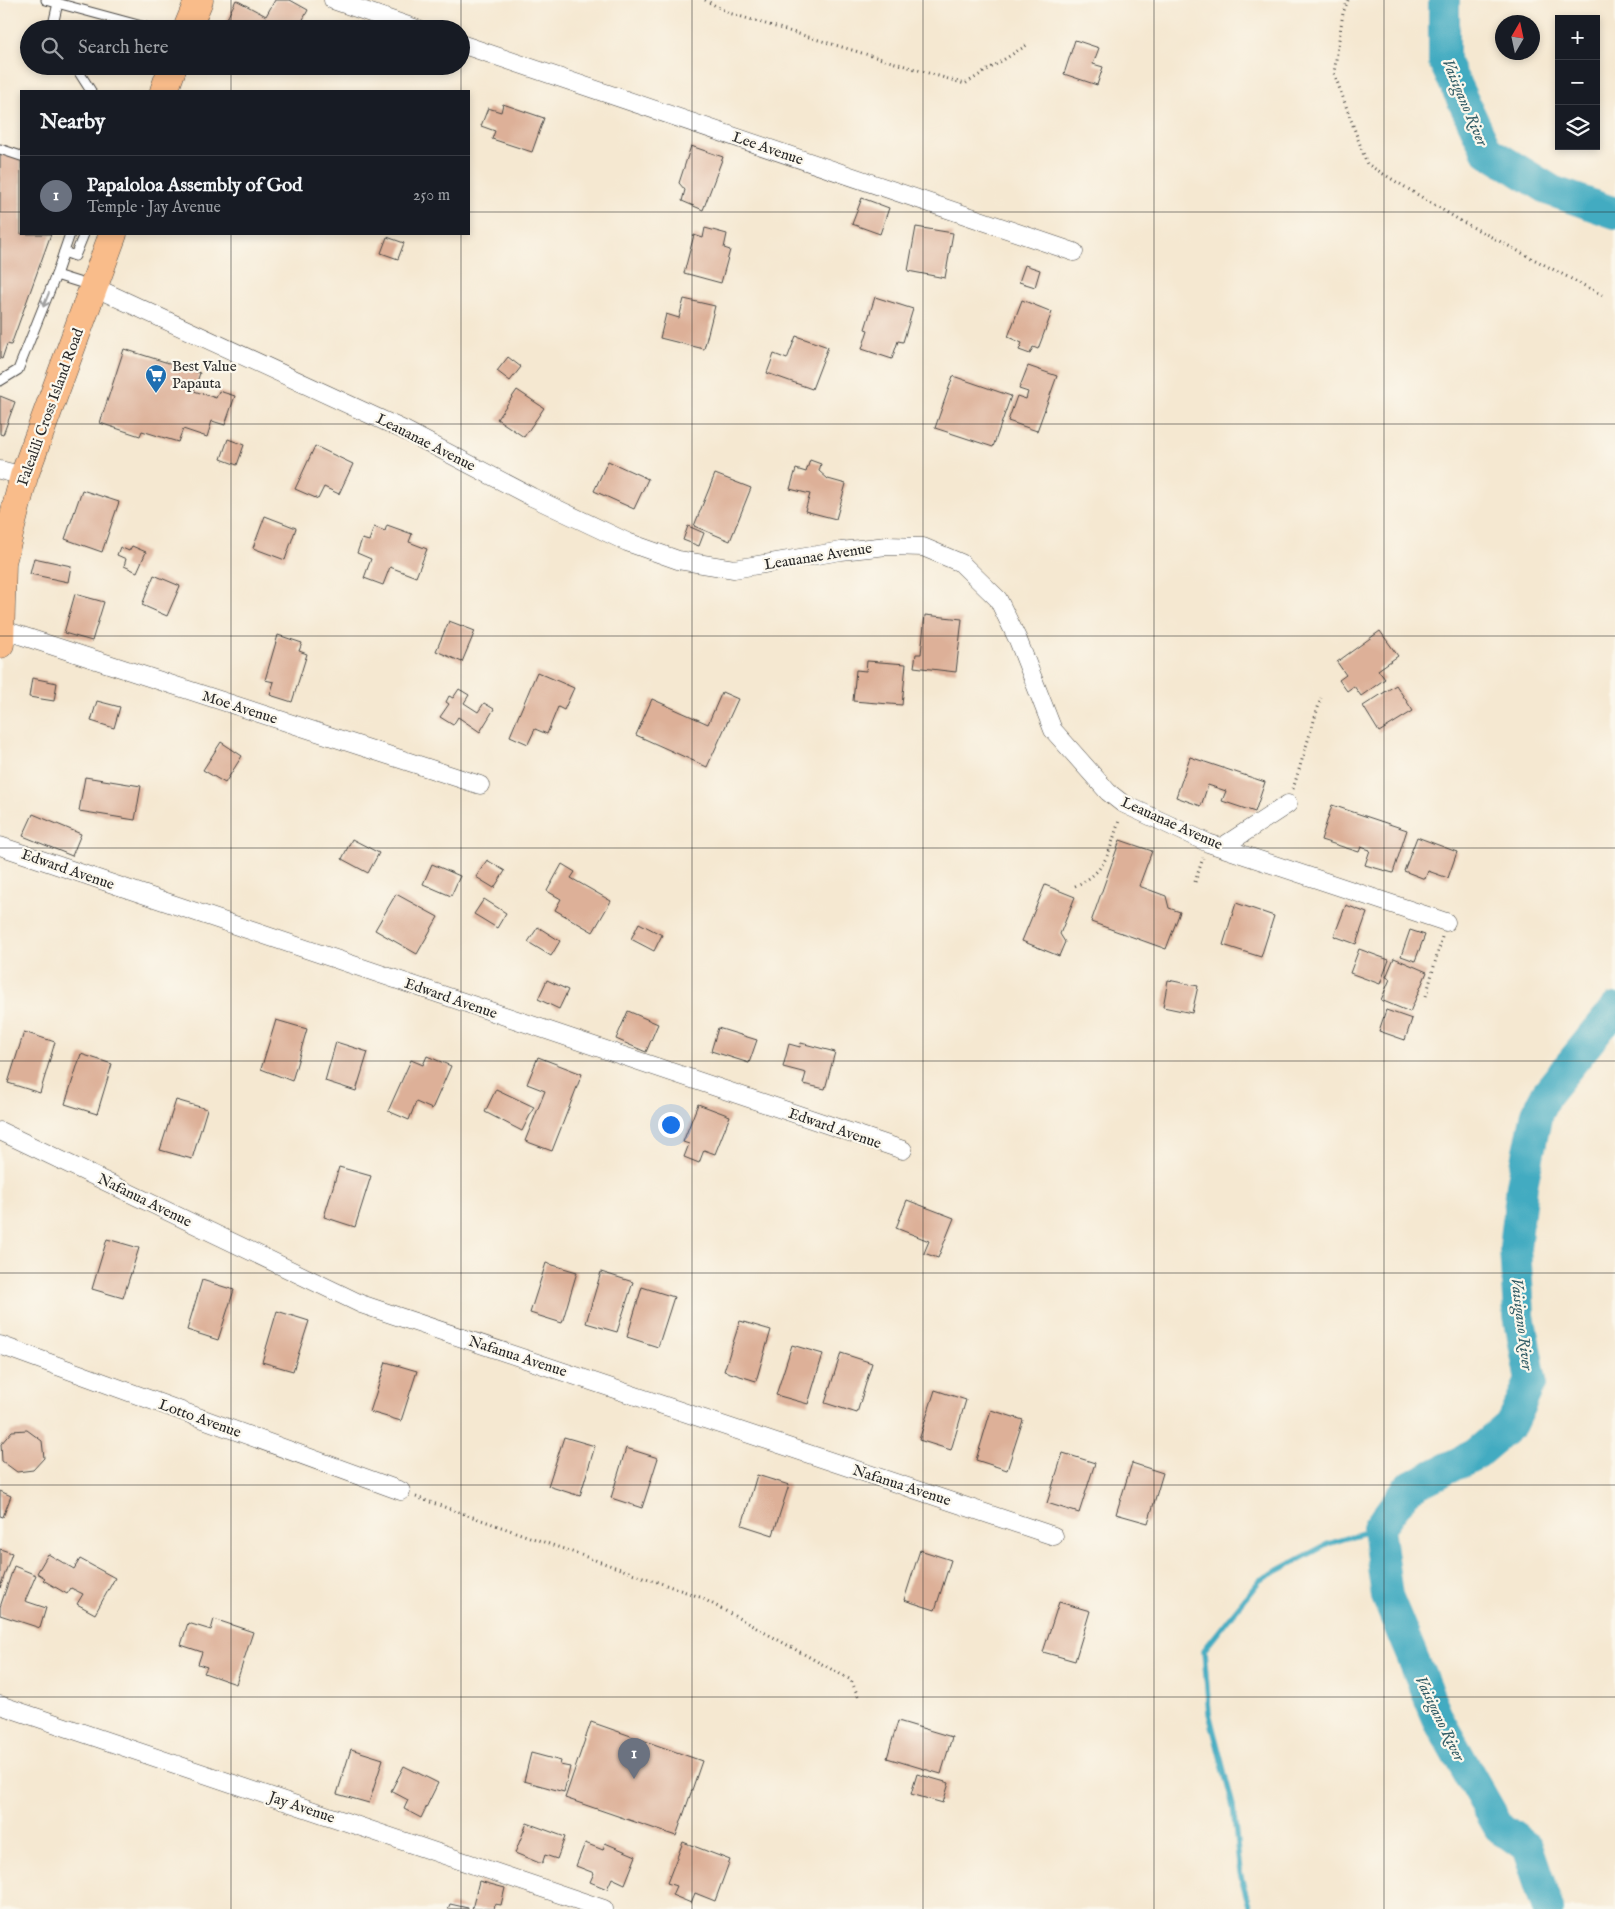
<!DOCTYPE html>
<html lang="en">
<head>
<meta charset="utf-8">
<style>
  body { margin:0; font-family:"IM FELL English",serif; background:#242831; color:#f1f3f6 }
  .controls { position:absolute; right:15px; top:15px; display:grid; overflow:hidden; border-radius:0px; box-shadow:0 2px 8px #0003 }
  .controls button { width:45px; height:45px; display:grid; place-items:center; padding:0; border:0; border-bottom:1px solid #363941; background:#171b24; color:#f1f3f6; font:25px sans-serif }
  .compass { position:absolute; left:1495px; top:15px; width:45px; height:45px; border-radius:50%; background:#171b24; box-shadow:0 2px 8px #0003; rotate:9deg }
  .you { position:absolute; left:670px; top:1124px; width:18px; height:18px; margin:-12px; border:4px solid #fff; border-radius:50%; background:#1a73e8; box-shadow:0 0 0 8px #1a73e833 }
  .badge { display:grid; place-items:center; width:32px; height:32px; border-radius:50%; background:#1f6fb2; color:#fff; font-size:16px; font-weight:700 }
  .pin { position:absolute; translate:-50% -41px; filter:drop-shadow(0 1px 2px #0008) }
  .pin::after { content:''; position:absolute; top:26px; width:18px; height:15px; background:inherit; clip-path:polygon(0 0,100% 0,50% 100%) }
  .list { margin:0; padding:0; list-style:none }
  h2 { display:flex; justify-content:space-between; align-items:center; height:65px; margin:0; padding:0 20px; font-size:21px }
  h2 small { font-size:16px; font-weight:400; color:#9ea1a6 }
  .list li { display:grid; grid-template-columns:32px 1fr auto; gap:15px; align-items:center; box-sizing:border-box; height:80px; padding:0 20px; border-top:1px solid #363941 }
  .list b { display:block; font-size:19px; white-space:nowrap }
  .list p { margin:0; font-size:16px; white-space:nowrap; color:#9ea1a6 }
  .list em { font-size:16px; font-style:normal; color:#9ea1a6 }
  .icon { flex:none; width:28px; height:28px; fill:none; stroke:currentColor; stroke-width:2; stroke-linecap:round; stroke-linejoin:round }
  .map { position:relative; flex:none; width:1615px; height:1909px; overflow:hidden }
  .search { position:absolute; background:#171b24; box-shadow:0 2px 8px #0003; left:20px; top:20px; width:450px; height:55px; display:flex; align-items:center; gap:12px; box-sizing:border-box; padding:0 18px; border-radius:28px; color:#9ea1a6; font-size:19px }
  .panel { position:absolute; background:#171b24; box-shadow:0 2px 8px #0003; left:20px; top:90px; width:450px; height:145px; border-radius:0px }
  .map>svg:first-child { display:block }
  .lines { fill:none; stroke-linecap:round; stroke-linejoin:round }
  .stream { stroke:#42abc1; stroke-width:5.5 }
  .river { stroke:#42abc1; stroke-width:32 }
  .building { fill:#ddb098 }
  .service-casing { stroke:#494744; stroke-width:11 }
  .minor-casing { stroke:#494744; stroke-width:19 }
  .primary-casing { stroke:#494744; stroke-width:29 }
  .path { stroke:#494744; stroke-width:3; stroke-dasharray:1 4; stroke-linecap:butt }
  .service { stroke:#fff; stroke-width:9 }
  .minor { stroke:#fff; stroke-width:18 }
  .primary { stroke:#f9bc8a; stroke-width:28 }
  .oneway { stroke:#a0a0a0 }
  .grid { fill:none; stroke:#2b2b2b; stroke-width:1; stroke-opacity:0.55 }
  .labels { text-anchor:middle; stroke-width:4.5; stroke-linejoin:round; paint-order:stroke }
  .street-label { font-size:15px; fill:#2b2b2b; stroke:#fbf7ec }
  .poi-label { font-size:15px; fill:#2b2b2b; stroke:#fbf7ec; text-anchor:start }
  .water-label { font-size:16px; font-style:italic; fill:#345e67; stroke:#fbf7ec }
</style>
</head>
<body>
<div class="map">
<svg width="1615" height="1909" viewBox="0 0 1615 1909">
  <rect width="100%" height="100%" fill="#fbf7ec"/>
  <filter id="ink" filterUnits="userSpaceOnUse"><feTurbulence type="fractalNoise" baseFrequency=".02" numOctaves="2"/><feDisplacementMap in="SourceGraphic" scale="10" xChannelSelector="R" yChannelSelector="G"/><feConvolveMatrix kernelMatrix="1 2 1 2 8 2 1 2 1" color-interpolation-filters="sRGB"/></filter>
  <filter id="wash" filterUnits="userSpaceOnUse"><feTurbulence type="fractalNoise" baseFrequency=".0096" numOctaves="4" result="noise"/><feDisplacementMap in="SourceGraphic" scale="20" xChannelSelector="R" yChannelSelector="G"/><feGaussianBlur stdDeviation="1.12" result="paint"/><feColorMatrix in="noise" values="0 0 0 0 0 0 0 0 0 0 0 0 0 0 0 0 0 1.4 0 .05"/><feComposite in="paint" operator="in"/></filter>
  <g filter="url(#wash)">
    <rect width="100%" height="100%" fill="#f5e8d1"/>
    <g class="lines">
      <polyline class="stream" points="1250,1909 1240,1873 1233,1806 1209,1713 1204,1650 1260,1580 1328,1544 1378,1528"/>
      <g class="river">
        <polyline points="1444,0 1444,61 1487,151 1552,191 1615,213"/>
        <polyline points="1548,1909 1527,1847 1499,1827 1440,1723 1387,1596 1378,1528 1408,1488 1476,1454 1511,1424 1531,1381 1519,1315 1515,1248 1522,1185 1537,1113 1547,1093 1615,1009"/>
      </g>
    </g>
    <g id="blocks">
      <g class="building">
        <polygon points="236,0 266,16 275,0 290,0 308,10 298,29 222,29"/>
        <polygon points="1075,40 1099,48 1093,64 1103,67 1097,85 1064,74"/>
        <polygon points="503,104 544,118 532,152 492,139 495,131 481,126 488,108 501,112"/>
        <polygon points="0,145 21,152 21,234 51,234 11,345 7,344 2,359 0,358"/>
        <polygon points="691,146 723,157 703,210 682,201 685,190 679,183"/>
        <polygon points="862,198 889,208 880,234 852,224"/>
        <polygon points="916,227 953,233 945,278 908,271"/>
        <polygon points="705,228 727,234 724,248 730,250 721,283 684,273 694,235 703,238"/>
        <polygon points="387,237 404,243 398,259 381,253"/>
        <polygon points="1025,265 1040,270 1035,287 1019,282"/>
        <polygon points="875,297 913,309 903,342 898,341 892,359 862,349 868,330 865,329"/>
        <polygon points="684,299 715,306 704,349 660,338 666,314 679,318"/>
        <polygon points="1022,300 1052,312 1038,349 1033,347 1030,354 1019,350 1022,343 1008,337"/>
        <polygon points="796,336 828,347 812,389 767,373 774,354 787,359"/>
        <polygon points="124,349 200,373 194,391 216,398 219,391 235,396 225,425 212,421 207,437 183,429 178,442 142,431 140,436 100,423"/>
        <polygon points="508,357 521,367 510,381 497,371"/>
        <polygon points="1028,366 1057,376 1037,431 1008,421 1017,396 1026,399 1028,392 1019,389"/>
        <polygon points="953,376 1011,396 993,447 935,428"/>
        <polygon points="517,390 544,408 524,437 497,419"/>
        <polygon points="0,396 15,402 3,435 0,434"/>
        <polygon points="228,439 244,445 237,465 221,459"/>
        <polygon points="315,446 353,464 339,494 324,487 318,499 295,489"/>
        <polygon points="810,460 821,464 819,471 828,479 846,484 836,519 805,511 810,494 790,489 796,469 806,472"/>
        <polygon points="608,461 648,479 634,509 594,491"/>
        <polygon points="715,474 751,488 730,541 694,526"/>
        <polygon points="82,490 119,502 102,552 65,539"/>
        <polygon points="265,516 296,528 285,560 253,548"/>
        <polygon points="387,525 412,534 409,542 427,549 416,577 390,567 383,585 364,578 371,559 357,553 362,539 369,541 374,527 385,531"/>
        <polygon points="688,526 704,533 699,546 683,540"/>
        <polygon points="132,546 146,552 137,572 124,566 126,559 117,555 120,547 129,551"/>
        <polygon points="34,558 71,566 68,582 30,574"/>
        <polygon points="154,575 180,586 167,616 142,605"/>
        <polygon points="75,594 104,602 92,641 64,633"/>
        <polygon points="925,615 962,619 956,672 914,667 916,654 921,654"/>
        <polygon points="449,621 475,631 462,662 436,651"/>
        <polygon points="1380,631 1398,656 1378,670 1385,679 1361,696 1354,686 1347,691 1339,680 1346,675 1337,662"/>
        <polygon points="278,635 302,643 299,651 307,654 292,702 270,695 274,682 265,680"/>
        <polygon points="867,661 906,664 902,705 853,701 856,670 866,671"/>
        <polygon points="537,672 574,688 564,710 558,707 547,734 535,729 528,744 510,736"/>
        <polygon points="32,678 57,683 54,701 29,697"/>
        <polygon points="1396,685 1413,711 1379,732 1363,706"/>
        <polygon points="459,689 469,695 464,703 478,712 484,703 494,709 480,732 458,717 453,725 440,717 449,704 446,702 449,696 453,698"/>
        <polygon points="722,692 738,699 707,767 636,735 652,699 708,724"/>
        <polygon points="97,701 120,707 114,728 91,721"/>
        <polygon points="221,742 242,756 225,783 203,770"/>
        <polygon points="1190,757 1265,782 1255,812 1222,801 1226,791 1208,785 1201,806 1176,797"/>
        <polygon points="85,777 141,786 135,820 79,811"/>
        <polygon points="1332,805 1407,830 1393,873 1365,865 1370,850 1361,847 1359,852 1321,840"/>
        <polygon points="33,814 81,834 72,856 23,836"/>
        <polygon points="1417,837 1457,852 1448,878 1428,871 1425,879 1404,871"/>
        <polygon points="352,839 379,853 368,873 342,859"/>
        <polygon points="1120,840 1152,851 1139,886 1166,896 1169,908 1180,912 1166,949 1091,922"/>
        <polygon points="487,860 505,871 494,888 476,877"/>
        <polygon points="432,864 460,876 451,896 423,884"/>
        <polygon points="562,864 575,872 571,878 611,901 593,932 555,910 561,899 547,891"/>
        <polygon points="1045,885 1075,897 1060,934 1065,942 1059,956 1022,941"/>
        <polygon points="396,894 438,917 417,954 375,930"/>
        <polygon points="484,899 506,913 497,928 474,914"/>
        <polygon points="1236,903 1274,916 1261,957 1223,945"/>
        <polygon points="1346,905 1367,913 1356,944 1334,936"/>
        <polygon points="639,923 662,935 654,951 631,939"/>
        <polygon points="538,927 560,941 551,956 528,942"/>
        <polygon points="1410,930 1425,935 1415,961 1401,956"/>
        <polygon points="1359,949 1389,960 1380,984 1350,973"/>
        <polygon points="1394,958 1427,972 1410,1012 1381,1000 1390,979 1386,977"/>
        <polygon points="547,980 568,990 559,1009 538,999"/>
        <polygon points="1168,980 1198,986 1192,1013 1163,1007"/>
        <polygon points="1386,1010 1412,1019 1405,1040 1379,1031"/>
        <polygon points="628,1011 658,1024 646,1052 616,1039"/>
        <polygon points="276,1020 307,1029 292,1081 261,1069"/>
        <polygon points="718,1028 757,1040 749,1063 711,1051"/>
        <polygon points="24,1032 55,1042 40,1093 8,1083"/>
        <polygon points="336,1042 368,1052 356,1091 325,1081"/>
        <polygon points="801,1043 835,1052 825,1089 803,1084 806,1073 783,1067 789,1044 800,1047"/>
        <polygon points="81,1054 112,1064 97,1114 65,1104"/>
        <polygon points="427,1056 451,1066 432,1109 416,1102 409,1120 388,1111 411,1060 423,1065"/>
        <polygon points="538,1057 582,1074 552,1151 525,1141 545,1091 527,1084"/>
        <polygon points="496,1089 534,1107 522,1131 485,1112"/>
        <polygon points="176,1100 207,1109 192,1159 160,1150"/>
        <polygon points="698,1104 730,1116 715,1154 704,1150 699,1163 684,1157 689,1144 683,1142"/>
        <polygon points="339,1167 371,1176 355,1227 324,1217"/>
        <polygon points="907,1200 954,1218 938,1258 924,1253 929,1241 896,1228"/>
        <polygon points="107,1239 139,1248 123,1298 92,1289"/>
        <polygon points="546,1263 577,1272 562,1323 530,1313"/>
        <polygon points="601,1272 633,1282 617,1332 586,1323"/>
        <polygon points="202,1280 234,1290 218,1340 187,1330"/>
        <polygon points="642,1287 674,1297 658,1347 627,1337"/>
        <polygon points="277,1311 309,1321 293,1371 262,1362"/>
        <polygon points="740,1321 771,1330 756,1381 724,1371"/>
        <polygon points="792,1345 823,1354 808,1404 776,1395"/>
        <polygon points="841,1353 872,1363 857,1413 825,1403"/>
        <polygon points="386,1362 417,1371 401,1421 370,1412"/>
        <polygon points="935,1390 966,1400 951,1450 919,1440"/>
        <polygon points="991,1410 1023,1420 1007,1470 976,1460"/>
        <polygon points="27,1430 42,1441 44,1458 33,1470 17,1472 2,1461 1,1444 12,1431"/>
        <polygon points="564,1437 595,1446 580,1496 548,1486"/>
        <polygon points="626,1448 658,1458 642,1508 611,1498"/>
        <polygon points="1063,1453 1095,1463 1079,1513 1047,1503"/>
        <polygon points="1132,1463 1163,1473 1148,1523 1116,1514"/>
        <polygon points="757,1475 789,1485 773,1535 742,1525"/>
        <polygon points="0,1491 11,1496 3,1517 0,1516"/>
        <polygon points="0,1549 12,1553 0,1588"/>
        <polygon points="920,1550 951,1560 935,1610 904,1600"/>
        <polygon points="48,1554 74,1569 80,1559 115,1578 95,1614 77,1604 83,1594 71,1588 67,1594 43,1580 45,1578 37,1573"/>
        <polygon points="14,1566 36,1575 25,1601 46,1608 40,1628 0,1615 0,1607"/>
        <polygon points="1059,1602 1090,1611 1075,1661 1043,1652"/>
        <polygon points="214,1619 253,1632 236,1684 204,1673 207,1667 198,1664 202,1652 181,1645 188,1623 211,1630"/>
        <polygon points="898,1721 952,1737 941,1774 887,1758"/>
        <polygon points="591,1722 702,1761 676,1836 565,1798"/>
        <polygon points="351,1749 383,1759 369,1803 337,1794"/>
        <polygon points="531,1753 561,1761 560,1765 570,1767 564,1792 524,1781"/>
        <polygon points="404,1766 438,1783 421,1818 404,1809 408,1800 391,1791"/>
        <polygon points="917,1774 949,1783 943,1803 911,1794"/>
        <polygon points="527,1823 565,1837 557,1859 545,1855 542,1864 515,1853"/>
        <polygon points="683,1842 730,1860 715,1901 695,1893 691,1903 672,1895 676,1886 667,1883"/>
        <polygon points="585,1843 603,1850 605,1843 636,1856 625,1884 612,1878 607,1889 590,1882 594,1873 576,1866"/>
        <polygon points="479,1881 505,1888 501,1905 495,1904 494,1909 472,1909"/>
        <polygon points="450,1904 468,1908 468,1909 448,1909"/>
      </g>
    </g>
  </g>
  <g filter="url(#ink)">
    <use href="#blocks" fill-opacity="0" stroke="#494744" stroke-width="1"/>
    <g class="lines">
      <g class="service-casing">
        <g id="service">
          <polyline points="46,0 153,29"/>
          <polyline points="52,29 58,3"/>
          <polyline points="75,66 91,91"/>
          <polyline points="0,149 21,156"/>
          <polyline points="64,252 75,256 84,234"/>
          <polyline points="56,275 70,234"/>
          <polyline points="0,381 18,370 56,275 91,286"/>
        </g>
      </g>
      <g class="minor-casing">
        <g id="minor">
          <polyline points="333,0 417,29"/>
          <polyline points="461,44 1074,252"/>
          <polyline points="94,287 406,431 532,497 627,542 678,560 734,569 841,551 887,546 923,547 961,563 998,599 1018,640 1053,730 1108,792 1122,803 1208,843 1446,922"/>
          <polyline points="0,470 24,476"/>
          <polyline points="1,629 480,785"/>
          <polyline points="0,846 903,1150"/>
          <polyline points="1222,847 1288,804"/>
          <polyline points="0,1131 361,1304 1054,1536"/>
          <polyline points="0,1345 401,1491"/>
          <polyline points="0,1705 604,1909"/>
        </g>
      </g>
      <g class="primary-casing">
        <g id="primary">
          <polyline points="187,29 199,0"/>
          <polyline points="164,91 173,66"/>
          <polyline points="0,644 2,562 24,476 113,234"/>
        </g>
      </g>
      <g class="path">
        <polyline points="705,0 729,13 965,84 1027,45"/>
        <polyline points="1348,0 1343,13 1334,73 1367,164 1461,221 1602,295"/>
        <polyline points="1293,789 1321,698"/>
        <polyline points="1195,882 1203,858"/>
        <path d="M 1075,886 C 1107,872 1109,851 1119,821"/>
        <polyline points="1426,996 1442,937"/>
        <polyline points="416,1497 700,1597 851,1680 858,1696"/>
      </g>
      <use href="#service" class="service"/>
      <use href="#minor" class="minor"/>
      <use href="#primary" class="primary"/>
    </g>
    <defs><path id="oneway-shaft" d="M-6 0H5M1.5-3L5.5 0L1.5 3" fill="none" stroke-width="1.6" stroke-linecap="round" stroke-linejoin="round" transform="scale(1.25)"/></defs>
    <use class="oneway" href="#oneway-shaft" transform="translate(46 300) rotate(112)"/>
  </g>
  <path class="grid" d="M 231,0 L 231,29M 461,0 L 461,91M 692,0 L 692,1909M 923,0 L 923,1909M 1154,0 L 1154,1909M 1384,0 L 1384,1909M 231,66 L 231,91M 0,212 L 21,212M 469,212 L 1615,212M 231,234 L 231,1909M 461,234 L 461,1909M 0,424 L 1615,424M 0,636 L 1615,636M 0,848 L 1615,848M 0,1061 L 1615,1061M 0,1273 L 1615,1273M 0,1485 L 1615,1485M 0,1697 L 1615,1697"/>
  <defs>
    <g id="supermarket-pin" transform="scale(1.125)"><path d="M0 17L-7.5 6A9.5 9.5 0 1 1 7.5 6Z" fill="#1f6fb2" stroke="#fbf7ec"/><path d="M-6-5.5h2.5l.6 2H6L4.5 2H-2.5L-4.4-4H-6ZM-1.5 3.2a1.3 1.3 0 1 0 .1 0ZM3 3.2a1.3 1.3 0 1 0 .1 0Z" fill="#fff"/></g>
  </defs>
  <g fill-rule="evenodd">
    <use href="#supermarket-pin" x="156" y="375"/>
  </g>
  <g class="labels">
    <g class="street-label">
      <text transform="translate(768 148) rotate(19)" y="5">Lee Avenue</text>
      <text transform="translate(50 407) rotate(-70)" y="5">Falealili Cross Island Road</text>
      <text transform="translate(426 442) rotate(27)" y="5">Leauanae Avenue</text>
      <text transform="translate(818 556) rotate(-9)" y="5">Leauanae Avenue</text>
      <text transform="translate(240 707) rotate(18)" y="5">Moe Avenue</text>
      <text transform="translate(1172 823) rotate(24)" y="5">Leauanae Avenue</text>
      <text transform="translate(68 869) rotate(19)" y="5">Edward Avenue</text>
      <text transform="translate(451 998) rotate(19)" y="5">Edward Avenue</text>
      <text transform="translate(835 1128) rotate(19)" y="5">Edward Avenue</text>
      <text transform="translate(145 1200) rotate(26)" y="5">Nafanua Avenue</text>
      <text transform="translate(518 1356) rotate(18)" y="5">Nafanua Avenue</text>
      <text transform="translate(200 1418) rotate(20)" y="5">Lotto Avenue</text>
      <text transform="translate(902 1485) rotate(18)" y="5">Nafanua Avenue</text>
      <text transform="translate(302 1807) rotate(19)" y="5">Jay Avenue</text>
    </g>
    <g class="poi-label">
      <text x="172" y="371">Best Value<tspan x="172" dy="17">Papauta</tspan></text>
    </g>
    <g class="water-label">
      <text transform="translate(1466 102) rotate(67)" y="6">Vaisigano River</text>
      <text transform="translate(1523 1324) rotate(83)" y="6">Vaisigano River</text>
      <text transform="translate(1441 1718) rotate(64)" y="6">Vaisigano River</text>
    </g>
  </g>
</svg>
<div class="controls">
<button>+</button>
<button>−</button>
<button><svg class="icon" aria-label="layers" viewBox="0 0 24 24"><path d="M12 4l9 5-9 5-9-5zM3 14l9 5 9-5"/></svg></button>
</div>
<svg class="compass" viewBox="-18 -18 36 36"><path d="M0-13l5 13h-10z" fill="#e53935"/><path d="M0 13l5-13h-10z" fill="#9ea1a6"/></svg>
<div class="you"></div>
<div class="pin badge" style="left:634px;top:1779px;background:#6b7280">1</div>
<div class="search"><svg class="icon" aria-label="search" viewBox="0 0 24 24"><circle cx="10" cy="10" r="6"/><path d="M15 15l6 6"/></svg>Search here</div>
<section class="panel">
<h2>Nearby<small></small></h2>
<ul class="list">
<li><span class="badge" style="background:#6b7280">1</span><div><b>Papaloloa Assembly of God</b><p>Temple · Jay Avenue</p></div><em>250 m</em></li>
</ul>
</section>
</div>
</body>
</html>
